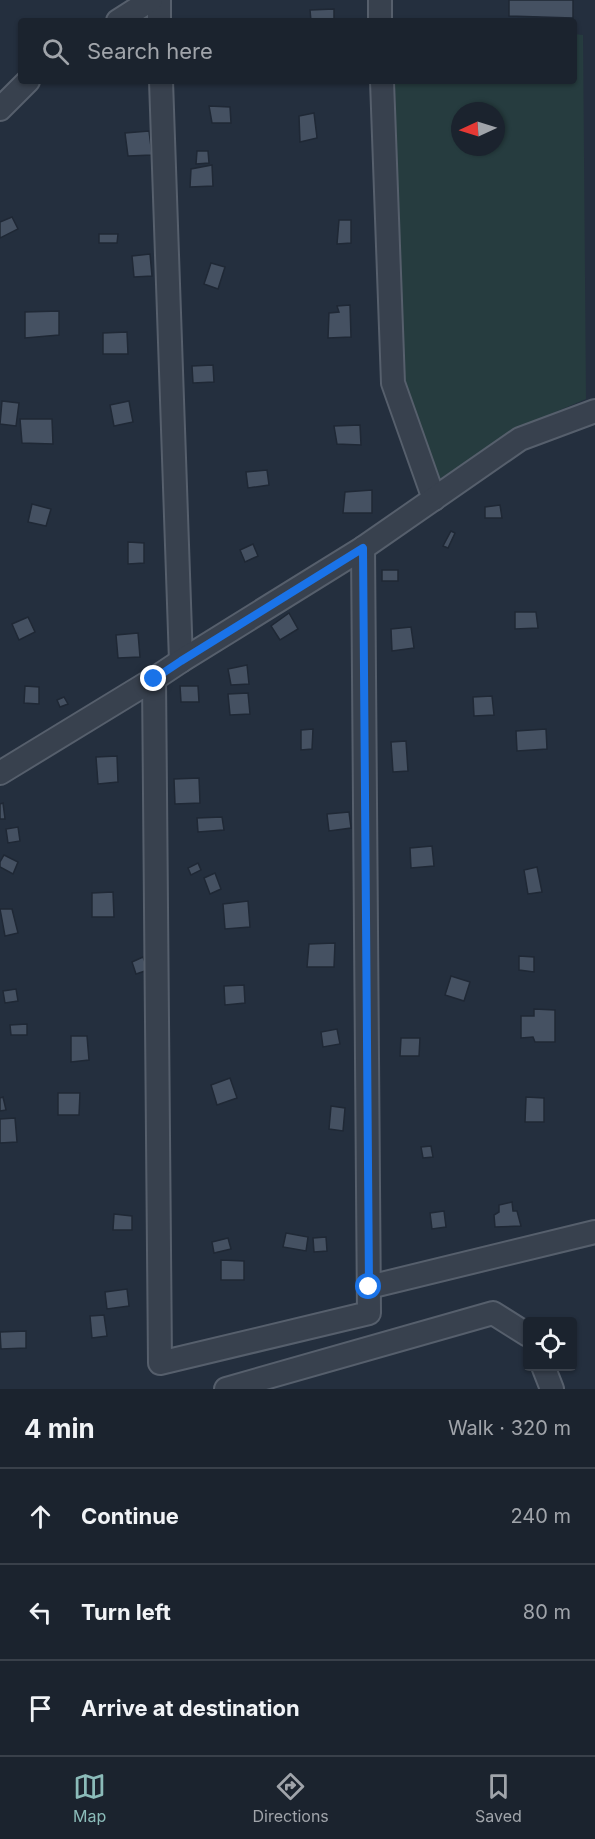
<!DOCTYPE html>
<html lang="en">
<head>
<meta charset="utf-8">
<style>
  body { margin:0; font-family:Inter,sans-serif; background:#242b36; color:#f1f3f6 }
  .controls { position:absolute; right:18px; bottom:18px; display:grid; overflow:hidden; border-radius:6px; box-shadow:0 2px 4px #0004 }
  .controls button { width:54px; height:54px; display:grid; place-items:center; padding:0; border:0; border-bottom:2px solid #39404a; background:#1b232e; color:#f1f3f6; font:30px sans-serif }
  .compass { position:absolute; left:451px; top:102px; width:54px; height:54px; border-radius:50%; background:#1b232e; box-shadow:0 2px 4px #0004; rotate:266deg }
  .stop { position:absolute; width:18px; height:18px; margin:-14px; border:4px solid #1a73e8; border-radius:50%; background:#fff }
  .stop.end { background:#1a73e8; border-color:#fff; box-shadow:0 2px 6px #0008 }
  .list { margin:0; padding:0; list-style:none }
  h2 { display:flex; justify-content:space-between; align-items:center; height:78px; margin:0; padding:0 24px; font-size:26px }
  h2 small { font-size:20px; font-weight:400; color:#a0a4aa }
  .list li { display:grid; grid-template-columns:39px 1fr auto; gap:18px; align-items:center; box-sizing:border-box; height:96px; padding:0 24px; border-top:2px solid #39404a }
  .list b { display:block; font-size:22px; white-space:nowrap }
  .list em { font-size:20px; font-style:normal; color:#a0a4aa }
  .icon { flex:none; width:33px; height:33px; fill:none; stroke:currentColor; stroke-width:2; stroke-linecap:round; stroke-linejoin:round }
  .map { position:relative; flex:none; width:595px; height:1389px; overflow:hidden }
  .search { position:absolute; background:#1b232e; box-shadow:0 2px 4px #0004; left:18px; right:18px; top:18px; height:66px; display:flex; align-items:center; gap:15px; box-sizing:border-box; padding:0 21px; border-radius:6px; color:#a0a4aa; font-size:22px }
  .sheet { height:366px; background:#1b232e }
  nav { display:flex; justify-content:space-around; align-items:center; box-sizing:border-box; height:84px; border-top:2px solid #39404a; background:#1b232e; font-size:16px; color:#a0a4aa }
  nav a { display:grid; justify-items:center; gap:3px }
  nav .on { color:#8bbbb9 }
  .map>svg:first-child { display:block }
  .green { fill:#263c3f; fill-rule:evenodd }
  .building { fill:#455162; stroke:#1f2835; stroke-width:1.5 }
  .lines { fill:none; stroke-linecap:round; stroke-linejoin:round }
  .minor-casing { stroke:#565f6c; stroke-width:26 }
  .minor { stroke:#38414e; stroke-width:22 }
  .route { stroke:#1a73e8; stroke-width:8 }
</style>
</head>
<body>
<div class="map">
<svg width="595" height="1389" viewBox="0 0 595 1389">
  <rect width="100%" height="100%" fill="#242f3e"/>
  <path class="green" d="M 574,34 L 583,35 L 586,399 L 513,430 L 439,485 L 400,383 L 395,81 L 574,81 ZM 460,111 L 496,111 L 496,147 L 460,147 Z"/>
  <g class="building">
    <polygon points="509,0 573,0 573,18 509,16"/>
    <polygon points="334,9 334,21 311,21 310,10"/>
    <polygon points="209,106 230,107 231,123 212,123"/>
    <polygon points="314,113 317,138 300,142 299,116"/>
    <polygon points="149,131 152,155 128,156 125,133"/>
    <polygon points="197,151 208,151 209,163 196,164"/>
    <polygon points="212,165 213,186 190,187 191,169"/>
    <polygon points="12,217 18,229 0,238 0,222"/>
    <polygon points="339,220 351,220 351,243 337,244"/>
    <polygon points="99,234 118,234 117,243 99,243"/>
    <polygon points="150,254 152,276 134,277 132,256"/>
    <polygon points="211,263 225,267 218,289 204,284"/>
    <polygon points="350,305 351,337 328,338 329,313 339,312 337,306"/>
    <polygon points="59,311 59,335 25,338 25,312"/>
    <polygon points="127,332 128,354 103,354 103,333"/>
    <polygon points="213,365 214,382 193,383 192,366"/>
    <polygon points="2,401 19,403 16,426 0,424"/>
    <polygon points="129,401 133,422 114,426 110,405"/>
    <polygon points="20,419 52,419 53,444 22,443"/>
    <polygon points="360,425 361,445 337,444 334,426"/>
    <polygon points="267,470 269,485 248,488 246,472"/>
    <polygon points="372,490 372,513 343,513 345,492"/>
    <polygon points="32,504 51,509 46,526 28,522"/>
    <polygon points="500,505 502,518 485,518 485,507"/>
    <polygon points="451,531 455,533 448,548 443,546"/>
    <polygon points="128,542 144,543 144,563 128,564"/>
    <polygon points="253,544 258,556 245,562 240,550"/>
    <rect x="382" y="570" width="16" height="11"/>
    <polygon points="515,612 536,612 538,628 515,629"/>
    <polygon points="289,613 298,629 280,640 271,626"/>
    <polygon points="28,617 35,632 19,640 12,624"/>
    <polygon points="411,627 414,648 392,651 391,629"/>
    <polygon points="138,633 140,657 118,658 116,635"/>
    <polygon points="247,665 249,684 231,685 228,669"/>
    <polygon points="25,686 39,687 39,704 24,703"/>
    <polygon points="180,686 198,686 199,702 181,702"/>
    <polygon points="248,693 250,714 230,715 228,694"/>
    <polygon points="492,696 494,715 474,716 473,697"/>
    <polygon points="64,697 68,704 60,707 57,700"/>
    <polygon points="313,729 312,749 301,750 301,730"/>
    <polygon points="546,729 547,749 517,751 516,731"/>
    <polygon points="406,741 408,771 393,772 391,742"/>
    <polygon points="117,756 118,782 98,784 96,757"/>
    <polygon points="199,778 200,803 175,804 174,779"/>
    <polygon points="3,803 5,819 0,819 0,804"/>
    <polygon points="349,812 351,828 329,831 327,814"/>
    <polygon points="222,817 224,830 198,832 197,818"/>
    <polygon points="18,827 20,841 8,843 6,829"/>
    <polygon points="432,846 434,866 411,868 410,848"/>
    <polygon points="4,855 18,862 13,874 0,867 0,862"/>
    <polygon points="198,863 201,870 191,875 188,868"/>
    <polygon points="537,867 542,892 528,894 524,870"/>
    <polygon points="215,873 221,889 210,894 204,878"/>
    <polygon points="113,892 114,917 92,917 92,893"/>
    <polygon points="248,901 250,927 225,929 223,904"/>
    <polygon points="0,909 12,909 18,933 5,936"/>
    <polygon points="335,943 334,967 307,967 309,944"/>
    <polygon points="519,956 534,957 534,972 519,970"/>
    <polygon points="143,957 148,970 136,974 132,962"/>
    <polygon points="451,976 470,982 464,1001 445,995"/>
    <polygon points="244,985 245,1003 225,1005 224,986"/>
    <polygon points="16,989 18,1001 5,1003 3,991"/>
    <polygon points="534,1009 555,1010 555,1042 535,1042 533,1037 521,1038 521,1016 534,1016"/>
    <polygon points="27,1024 27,1035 11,1035 10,1025"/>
    <polygon points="337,1029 340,1044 323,1047 321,1032"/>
    <polygon points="71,1036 87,1036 89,1060 71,1062"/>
    <polygon points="401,1038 420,1038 419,1056 400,1056"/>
    <polygon points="230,1078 237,1098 217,1105 211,1085"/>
    <polygon points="58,1093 80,1093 79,1115 58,1115"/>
    <polygon points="3,1097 6,1110 0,1111 0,1098"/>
    <polygon points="526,1097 544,1098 544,1122 525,1122"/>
    <polygon points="331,1106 345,1108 343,1131 329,1129"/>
    <polygon points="15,1118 17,1142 0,1143 0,1119"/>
    <polygon points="431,1146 433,1157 423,1158 421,1147"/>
    <polygon points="512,1202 513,1211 517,1211 521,1226 495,1227 494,1215 499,1212 499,1205"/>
    <polygon points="444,1211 446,1227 432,1229 430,1213"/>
    <polygon points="114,1214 132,1216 132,1230 113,1230"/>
    <polygon points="286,1233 308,1237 306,1251 283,1247"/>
    <polygon points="326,1237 327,1251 314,1252 313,1238"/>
    <polygon points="228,1238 231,1249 214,1253 212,1242"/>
    <polygon points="221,1260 244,1261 244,1280 221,1280"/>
    <polygon points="127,1289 129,1306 107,1309 105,1292"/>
    <polygon points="104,1315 107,1336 92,1338 90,1316"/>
    <polygon points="26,1331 26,1348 1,1349 0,1332"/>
  </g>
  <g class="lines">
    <g class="minor-casing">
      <g id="minor">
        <polyline points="159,0 159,21"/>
        <polyline points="380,0 380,21"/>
        <polyline points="118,21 151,0"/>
        <polyline points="161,81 181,661"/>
        <polyline points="382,81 393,383 434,499"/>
        <polyline points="0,109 28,81"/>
        <polyline points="154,679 160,1363 369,1313 363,548"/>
        <polyline points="0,773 154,679 181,661 363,548 520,439 595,411"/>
        <polyline points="369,1287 595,1232"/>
        <polyline points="543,1366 552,1389"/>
        <polyline points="226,1389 493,1313 528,1335"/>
      </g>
    </g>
    <use href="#minor" class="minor"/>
  </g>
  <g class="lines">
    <polyline class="route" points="154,679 181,661 363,548 369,1287"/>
  </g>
</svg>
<div class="controls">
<button><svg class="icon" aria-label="locate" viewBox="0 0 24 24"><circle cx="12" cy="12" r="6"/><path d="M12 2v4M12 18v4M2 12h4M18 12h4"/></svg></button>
</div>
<svg class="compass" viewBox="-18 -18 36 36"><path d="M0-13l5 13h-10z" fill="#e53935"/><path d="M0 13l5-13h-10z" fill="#a0a4aa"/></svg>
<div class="stop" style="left:369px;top:1287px"></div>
<div class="stop end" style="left:154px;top:679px"></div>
<div class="search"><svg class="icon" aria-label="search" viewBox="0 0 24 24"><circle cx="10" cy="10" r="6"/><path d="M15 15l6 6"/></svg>Search here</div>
</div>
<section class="sheet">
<h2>4 min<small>Walk · 320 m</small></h2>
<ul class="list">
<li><svg class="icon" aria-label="ahead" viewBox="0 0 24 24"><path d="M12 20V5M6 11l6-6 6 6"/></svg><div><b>Continue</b></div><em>240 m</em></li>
<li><svg class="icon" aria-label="left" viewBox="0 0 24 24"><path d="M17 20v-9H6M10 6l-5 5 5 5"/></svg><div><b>Turn left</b></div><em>80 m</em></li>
<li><svg class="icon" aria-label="arrive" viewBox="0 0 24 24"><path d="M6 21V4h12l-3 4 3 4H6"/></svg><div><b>Arrive at destination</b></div></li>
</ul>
</section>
<nav>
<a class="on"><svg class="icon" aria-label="map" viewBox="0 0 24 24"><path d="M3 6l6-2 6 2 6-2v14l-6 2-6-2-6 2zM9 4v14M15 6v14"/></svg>Map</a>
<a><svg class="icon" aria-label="directions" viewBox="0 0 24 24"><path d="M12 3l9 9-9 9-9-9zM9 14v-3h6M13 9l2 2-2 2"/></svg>Directions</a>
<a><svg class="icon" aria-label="saved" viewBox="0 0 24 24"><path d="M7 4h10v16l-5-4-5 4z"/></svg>Saved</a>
</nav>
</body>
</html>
